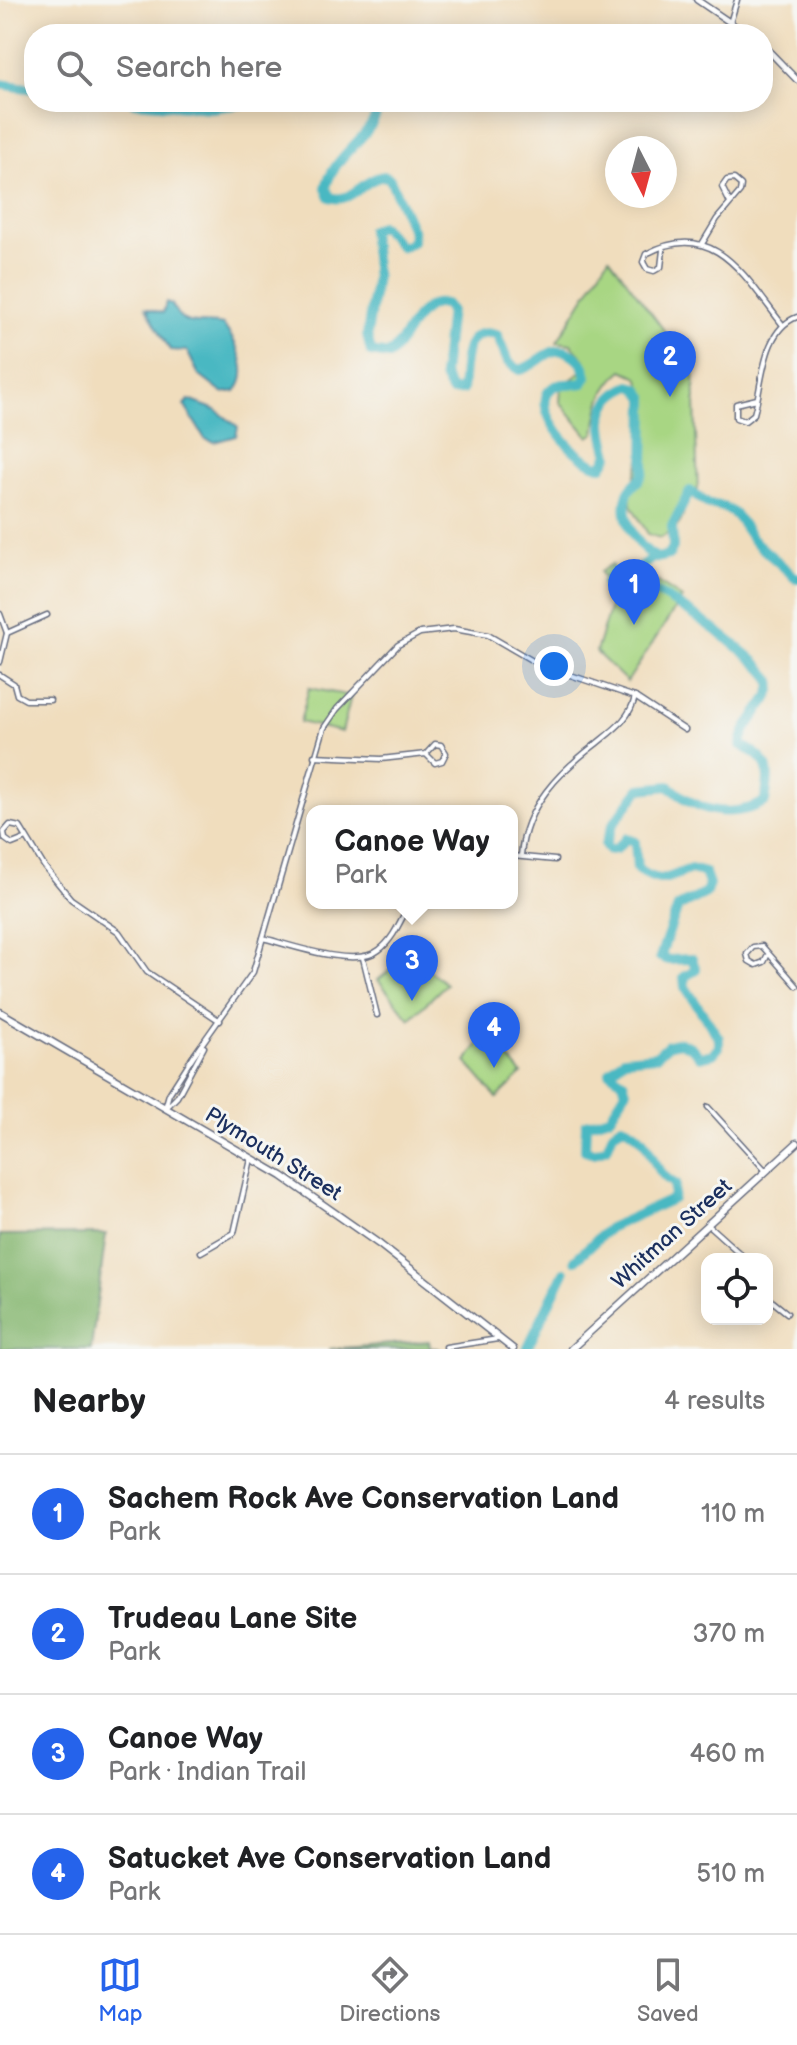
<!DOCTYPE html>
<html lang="en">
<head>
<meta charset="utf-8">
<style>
  body { margin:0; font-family:"Balsamiq Sans",sans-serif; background:#f2f2f2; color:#202124 }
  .controls { position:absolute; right:24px; bottom:24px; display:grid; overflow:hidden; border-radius:16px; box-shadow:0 4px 20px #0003 }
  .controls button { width:72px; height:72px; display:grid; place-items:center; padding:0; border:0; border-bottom:2px solid #e0e0e0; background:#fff; color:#202124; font:40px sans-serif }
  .compass { position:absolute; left:605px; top:136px; width:72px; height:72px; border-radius:50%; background:#fff; box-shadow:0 4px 20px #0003; rotate:174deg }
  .you { position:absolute; left:554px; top:666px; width:28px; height:28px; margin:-20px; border:6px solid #fff; border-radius:50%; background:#1a73e8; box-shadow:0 0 0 12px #1a73e833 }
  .badge { display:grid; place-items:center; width:52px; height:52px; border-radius:50%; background:#2563eb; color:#fff; font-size:26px; font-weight:700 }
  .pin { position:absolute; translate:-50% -66px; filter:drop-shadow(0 2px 4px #0008) }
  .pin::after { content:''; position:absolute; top:42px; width:28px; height:24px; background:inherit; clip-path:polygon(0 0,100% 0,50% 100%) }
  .popup { position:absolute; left:306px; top:805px; width:212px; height:104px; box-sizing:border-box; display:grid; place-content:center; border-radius:16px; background:#fff; filter:drop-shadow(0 2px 6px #0005); font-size:26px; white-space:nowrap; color:#757577 }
  .popup b { font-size:30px; color:#202124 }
  .popup::after { content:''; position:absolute; left:50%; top:100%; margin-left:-16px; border:16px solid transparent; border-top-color:#fff }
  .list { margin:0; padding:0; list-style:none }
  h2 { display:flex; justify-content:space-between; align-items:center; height:104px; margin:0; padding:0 32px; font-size:34px }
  h2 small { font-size:26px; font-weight:400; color:#757577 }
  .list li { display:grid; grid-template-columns:52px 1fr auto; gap:24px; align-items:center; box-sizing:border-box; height:120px; padding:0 32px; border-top:2px solid #e0e0e0 }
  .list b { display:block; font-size:30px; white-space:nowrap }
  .list p { margin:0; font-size:26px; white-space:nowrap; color:#757577 }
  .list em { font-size:26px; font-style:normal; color:#757577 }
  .icon { flex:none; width:44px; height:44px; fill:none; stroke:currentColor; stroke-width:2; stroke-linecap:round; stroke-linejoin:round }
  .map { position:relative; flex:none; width:797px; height:1349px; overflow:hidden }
  .search { position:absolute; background:#fff; box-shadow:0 4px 20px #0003; left:24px; right:24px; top:24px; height:88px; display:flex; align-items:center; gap:20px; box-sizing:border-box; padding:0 28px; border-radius:32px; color:#757577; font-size:30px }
  .sheet { height:584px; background:#fff }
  nav { display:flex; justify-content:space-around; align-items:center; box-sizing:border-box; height:112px; border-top:2px solid #e0e0e0; background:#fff; font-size:22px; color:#757577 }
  nav a { display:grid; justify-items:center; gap:4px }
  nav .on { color:#2563eb }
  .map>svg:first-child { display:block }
  .green { fill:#a8d683; stroke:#628270; stroke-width:2 }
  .forest { fill:#86b771; stroke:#507368; stroke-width:2 }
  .water { fill:#4ab8c2; stroke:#327490; stroke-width:2 }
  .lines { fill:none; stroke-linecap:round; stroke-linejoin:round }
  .river { stroke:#4ab8c2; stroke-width:10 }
  .minor-casing { stroke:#666c7f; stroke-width:7 }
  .tertiary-casing { stroke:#666c7f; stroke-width:8 }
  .secondary-casing { stroke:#666c7f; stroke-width:9 }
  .minor { stroke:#fff; stroke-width:4 }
  .tertiary { stroke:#fff; stroke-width:5 }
  .secondary { stroke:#fff; stroke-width:6 }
  .labels { text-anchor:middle; stroke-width:6; stroke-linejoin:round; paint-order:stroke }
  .street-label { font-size:22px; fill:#1b2f5e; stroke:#f6f6f2 }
</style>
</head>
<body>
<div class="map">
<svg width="797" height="1349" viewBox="0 0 797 1349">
  <rect width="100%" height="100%" fill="#f6f6f2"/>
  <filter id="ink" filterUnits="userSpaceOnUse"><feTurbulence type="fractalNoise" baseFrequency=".0125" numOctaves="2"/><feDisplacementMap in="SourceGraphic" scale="16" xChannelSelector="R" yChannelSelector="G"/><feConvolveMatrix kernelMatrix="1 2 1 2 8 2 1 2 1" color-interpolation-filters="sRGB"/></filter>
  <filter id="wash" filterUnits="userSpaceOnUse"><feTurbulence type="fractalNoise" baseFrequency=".006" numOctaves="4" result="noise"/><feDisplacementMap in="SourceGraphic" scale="32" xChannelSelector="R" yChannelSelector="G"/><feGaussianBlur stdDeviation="1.8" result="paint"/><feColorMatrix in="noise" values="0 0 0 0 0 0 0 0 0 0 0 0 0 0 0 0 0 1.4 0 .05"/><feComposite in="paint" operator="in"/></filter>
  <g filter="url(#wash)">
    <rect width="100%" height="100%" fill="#f0ddbd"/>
    <g class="green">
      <path d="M 609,257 L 694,370 L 698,496 L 686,498 C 683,520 682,528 660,538 L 648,534 L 631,505 L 630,495 L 647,434 L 644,393 L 638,377 L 623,370 C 601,387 598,408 595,433 L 589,437 L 560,402 L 561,387 L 584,370 L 585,360 L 571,344 L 557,342 Z"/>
      <polygon points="612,564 614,576 619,579 658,582 682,598 627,682 596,652 613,597 600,572"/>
      <polygon points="309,688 351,696 342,732 300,722"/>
      <polygon points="410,954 446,984 410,1019 378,980"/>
      <polygon points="487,1033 522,1074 497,1098 466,1062"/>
    </g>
    <g class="forest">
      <polygon points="106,1234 91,1349 0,1349 0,1235"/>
      <polygon points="429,1341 430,1347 440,1349 329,1349"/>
    </g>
    <g class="water">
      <path d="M 166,302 L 172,304 C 182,331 200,320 223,325 C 236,341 253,373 236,391 L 222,393 L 199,375 L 187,351 L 170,350 L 146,308 L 163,313 Z"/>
      <polygon points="189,400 216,410 238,427 236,436 214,442 205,439 184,405"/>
    </g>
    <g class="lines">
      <g class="river">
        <polyline points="0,84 34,89"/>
        <polyline points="133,102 211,108 258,102"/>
        <path d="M 377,102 C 381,134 333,152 326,188 L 330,197 C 352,205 364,177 385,176 L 390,179 L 413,232 L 412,242 L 401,247 L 381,226 L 371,230 L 376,276 L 367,335 L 371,352 L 389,355 C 407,341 417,299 445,304 L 450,310 L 443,375 L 451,391 L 462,390 C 465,369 460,324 497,335 L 508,362 L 519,370 C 540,366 551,340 573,355 C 582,361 586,368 587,377 L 583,383 C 573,385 561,382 552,388 C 527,407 580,466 602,466 L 609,455 C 601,426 595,401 630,386 L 638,388 L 645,398 L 644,468 C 643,481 633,482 628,493 C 619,517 636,547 657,558 L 669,555 L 673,547 L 672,526 L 690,491 L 708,504 L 724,507 L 736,515 L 753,540 L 797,579"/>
        <path d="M 575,1260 L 609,1228 L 673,1199 L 675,1184 C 646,1168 657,1139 622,1126 L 613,1133 L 607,1148 L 594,1153 L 585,1150 L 586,1124 L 610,1117 L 626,1091 L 623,1081 L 610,1072 L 624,1059 L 656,1056 L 668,1045 L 680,1042 L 691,1047 L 700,1057 L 713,1054 L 719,1047 L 719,1038 L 685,987 L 684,977 L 696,970 L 692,959 L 669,960 L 660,957 L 678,907 L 706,893 L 709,884 L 705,873 L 691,869 C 664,878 664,886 637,869 L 635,842 L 627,838 L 616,849 L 609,850 L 605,845 L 613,824 L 640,789 L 669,786 C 698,812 729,820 765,802 C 770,769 772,761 741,745 C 743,721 777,698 771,681 C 765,662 670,595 649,590 C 637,586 625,596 615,600 L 608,597 L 606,582 L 613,573 L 639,568 L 654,557"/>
        <polyline points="527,1349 564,1272"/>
      </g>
    </g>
  </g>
  <g filter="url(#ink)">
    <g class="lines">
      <g class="minor-casing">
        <g id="minor">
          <polyline points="730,23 737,0"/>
          <polyline points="702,244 717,219 740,192 741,185 734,179 727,180 722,187 730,203"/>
          <path d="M 663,250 L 661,267 L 654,271 L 647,269 L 643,262 L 646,254 C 714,217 745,277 782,324"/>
          <path d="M 757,399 L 736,404 L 736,418 L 745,421 L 754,414 C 763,383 762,330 797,317"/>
          <polyline points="0,614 7,633 0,662"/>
          <polyline points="7,633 47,615"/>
          <polyline points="0,675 14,684 17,695 26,700 50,700"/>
          <polyline points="314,756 381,759 426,754 435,763 442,761 446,753 441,745 435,744 426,754"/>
          <polyline points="27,838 12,844 5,839 4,832 10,825 20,827 22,830 44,866 71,899 119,932 147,972 220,1021"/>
          <path d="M 521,855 C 525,806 559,772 596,744 C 613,730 630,719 635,697"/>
          <polyline points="512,856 555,860"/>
          <path d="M 263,938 C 290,945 356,969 379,950 C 394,939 401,919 410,903"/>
          <polyline points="767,956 764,962 756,965 749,961 747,954 753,947 762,946 797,986"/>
          <polyline points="363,958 377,1015"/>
          <polyline points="167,1107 177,1097 204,1047"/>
          <polyline points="708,1107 766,1171"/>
          <polyline points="165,1108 169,1094 194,1055 253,972 324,728 337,709 398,645 420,633 454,629 488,635 538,664 635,697 685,730"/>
          <polyline points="707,1224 746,1259"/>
          <polyline points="201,1252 234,1233 251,1159"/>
          <polyline points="767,1297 787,1313"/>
          <polyline points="446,1347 498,1339"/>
        </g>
      </g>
      <g class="tertiary-casing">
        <g id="tertiary">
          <polyline points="697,0 747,34"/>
          <polyline points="763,45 797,80"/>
        </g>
      </g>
      <g class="secondary-casing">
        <g id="secondary">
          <polyline points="0,1012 282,1176 379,1244 513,1349"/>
          <polyline points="571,1349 797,1143"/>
        </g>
      </g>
      <use href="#minor" class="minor"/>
      <use href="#tertiary" class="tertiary"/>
      <use href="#secondary" class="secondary"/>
    </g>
  </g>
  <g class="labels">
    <g class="street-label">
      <text transform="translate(274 1153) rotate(32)" y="8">Plymouth Street</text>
      <text transform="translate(671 1233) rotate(-42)" y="8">Whitman Street</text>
    </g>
  </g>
</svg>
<div class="controls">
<button><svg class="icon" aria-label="locate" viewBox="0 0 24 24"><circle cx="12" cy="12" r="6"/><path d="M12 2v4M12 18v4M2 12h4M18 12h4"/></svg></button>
</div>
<svg class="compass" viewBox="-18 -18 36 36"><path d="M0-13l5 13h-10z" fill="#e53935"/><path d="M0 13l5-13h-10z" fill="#757577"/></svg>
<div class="you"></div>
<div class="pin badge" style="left:634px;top:625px">1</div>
<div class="pin badge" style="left:670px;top:397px">2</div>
<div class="pin badge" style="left:412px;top:1001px">3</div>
<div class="popup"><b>Canoe Way</b>Park</div>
<div class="pin badge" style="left:494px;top:1068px">4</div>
<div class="search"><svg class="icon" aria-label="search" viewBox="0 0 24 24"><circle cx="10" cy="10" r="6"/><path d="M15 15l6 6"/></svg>Search here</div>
</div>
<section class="sheet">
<h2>Nearby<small>4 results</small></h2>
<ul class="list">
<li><span class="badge">1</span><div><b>Sachem Rock Ave Conservation Land</b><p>Park</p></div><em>110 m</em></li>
<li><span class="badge">2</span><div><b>Trudeau Lane Site</b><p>Park</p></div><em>370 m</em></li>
<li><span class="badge">3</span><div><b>Canoe Way</b><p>Park · Indian Trail</p></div><em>460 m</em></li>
<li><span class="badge">4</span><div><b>Satucket Ave Conservation Land</b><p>Park</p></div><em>510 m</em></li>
</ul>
</section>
<nav>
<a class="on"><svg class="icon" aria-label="map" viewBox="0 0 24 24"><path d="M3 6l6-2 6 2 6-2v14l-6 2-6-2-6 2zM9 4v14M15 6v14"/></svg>Map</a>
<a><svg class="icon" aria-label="directions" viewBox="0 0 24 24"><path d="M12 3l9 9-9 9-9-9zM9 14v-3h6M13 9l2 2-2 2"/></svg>Directions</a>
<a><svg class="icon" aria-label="saved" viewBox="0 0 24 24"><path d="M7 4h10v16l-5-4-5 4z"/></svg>Saved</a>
</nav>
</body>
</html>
